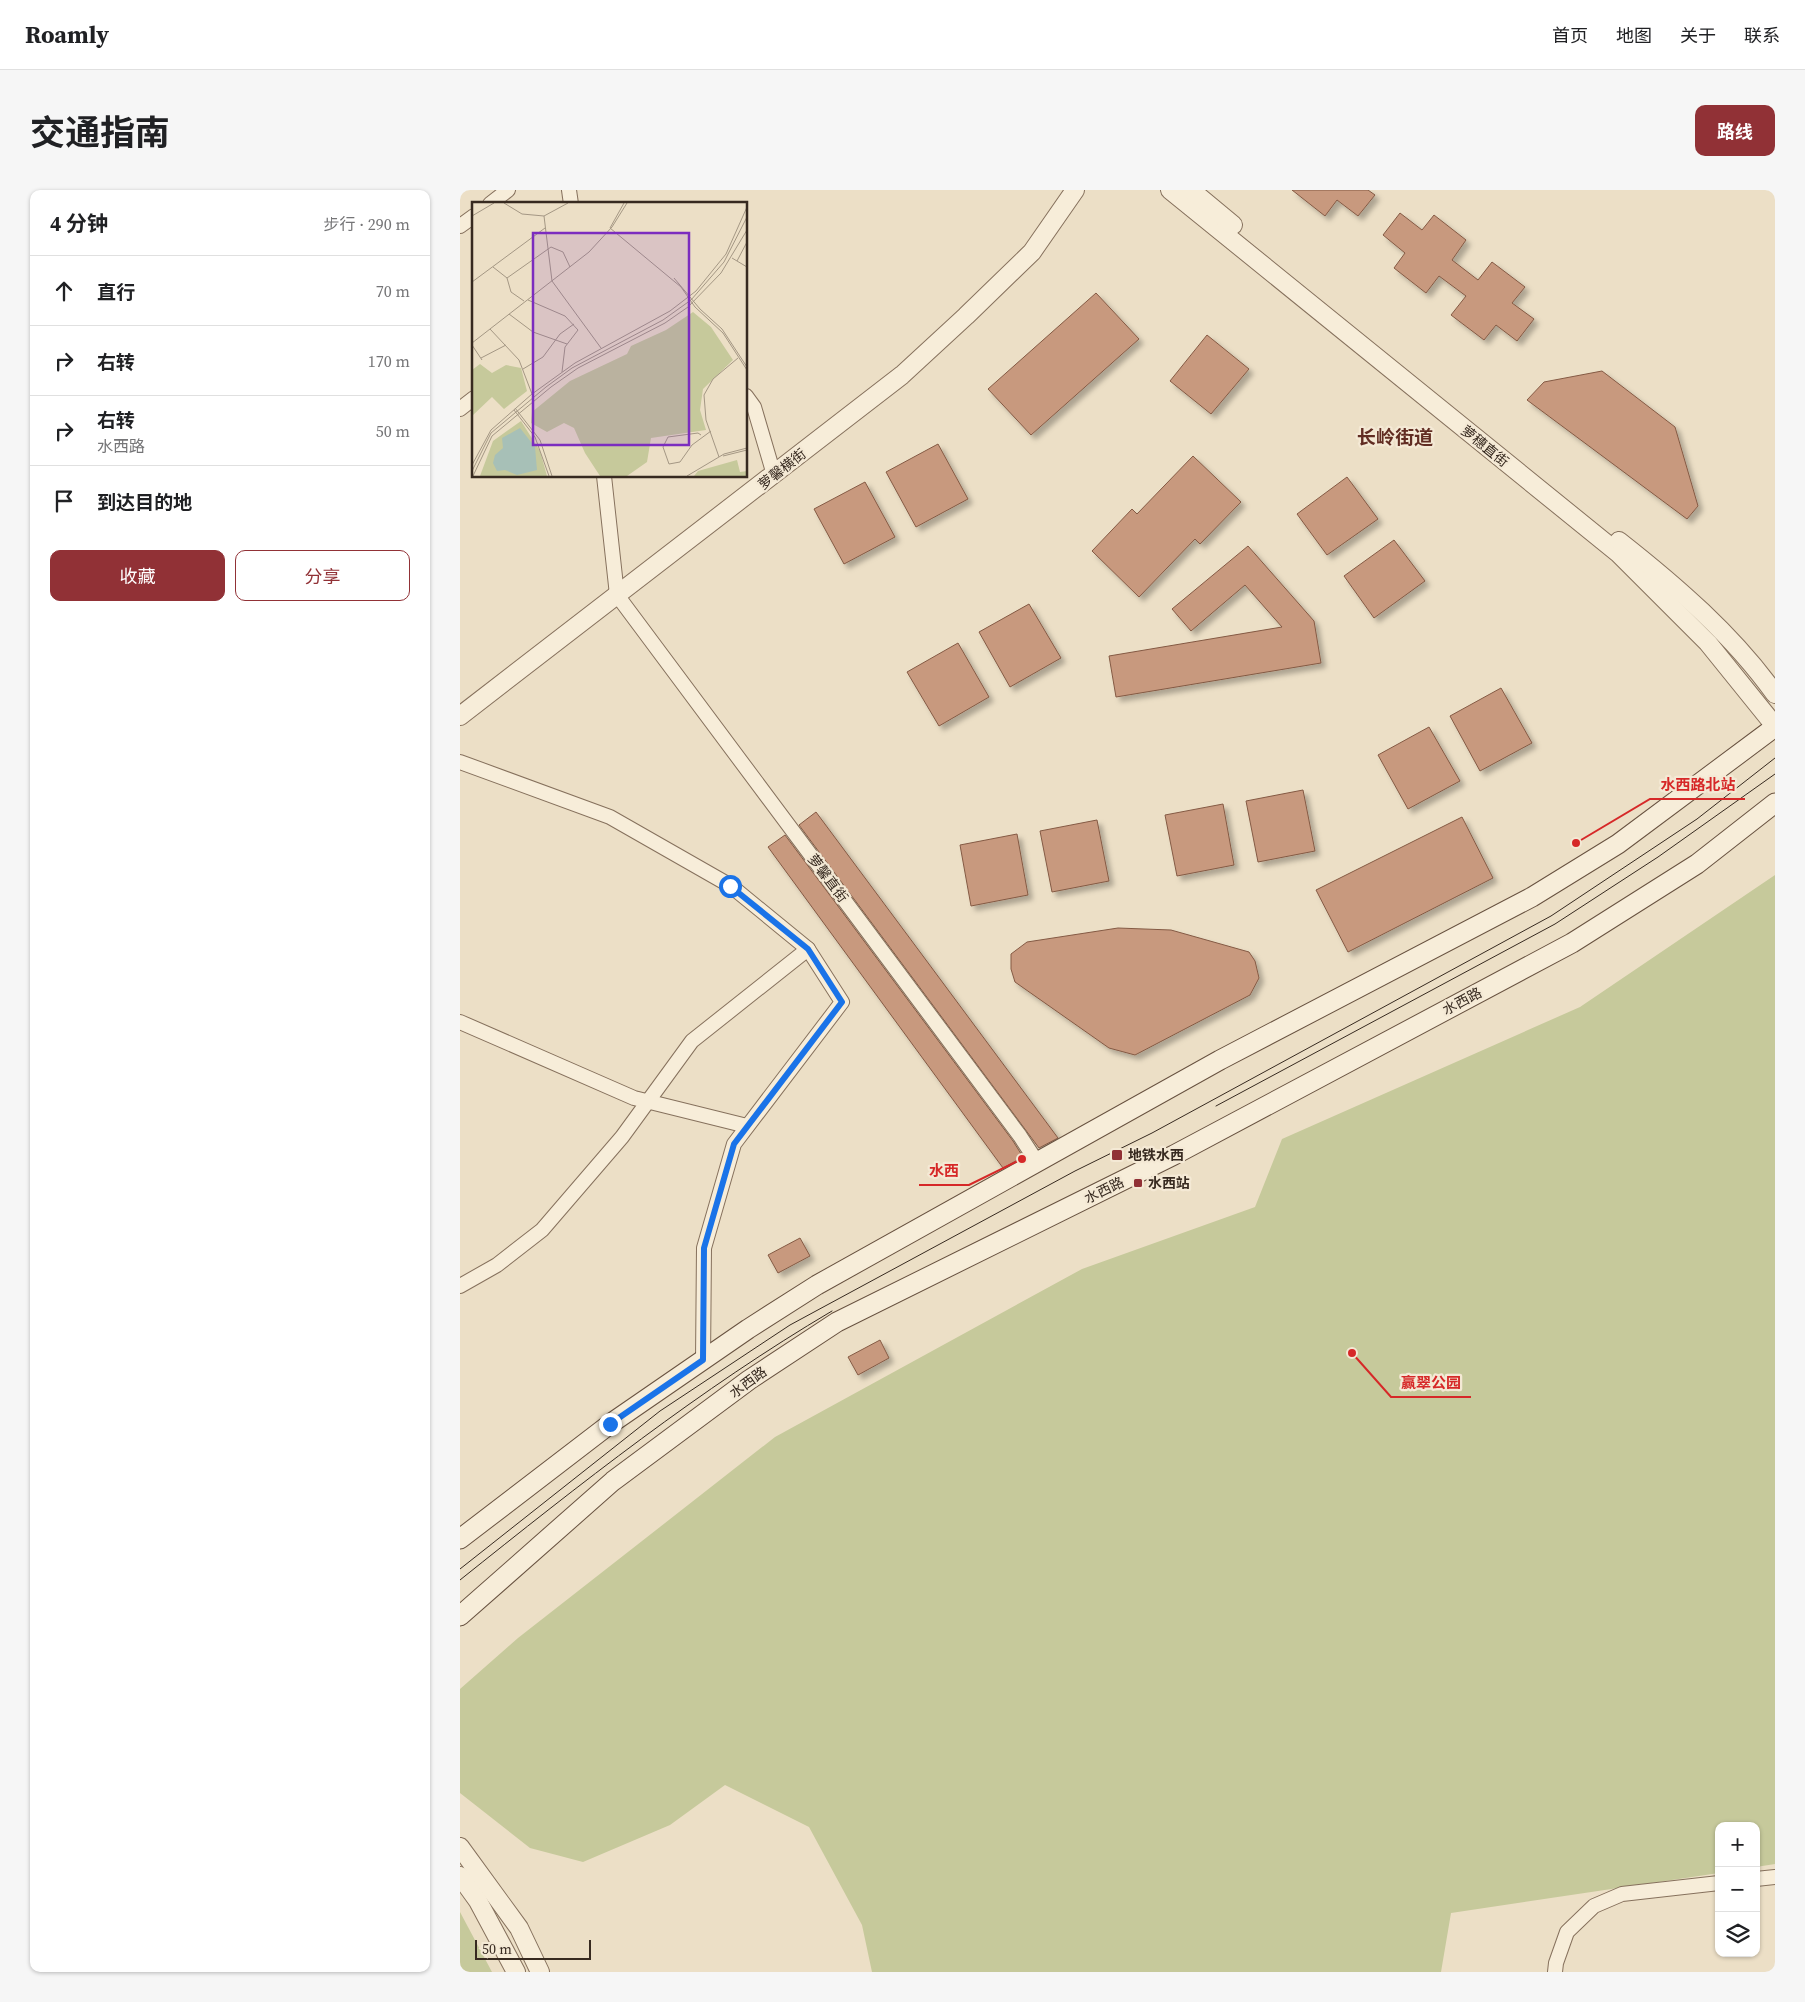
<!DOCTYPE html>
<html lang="zh">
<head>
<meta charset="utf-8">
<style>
  body { margin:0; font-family:"Source Serif 4","Noto Sans SC",serif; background:#f6f6f6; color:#202124 }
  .controls { position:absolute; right:15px; bottom:15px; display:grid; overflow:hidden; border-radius:10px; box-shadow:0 1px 4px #0004 }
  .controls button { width:45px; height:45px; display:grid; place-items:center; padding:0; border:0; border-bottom:1px solid #e0e0e0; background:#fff; color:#202124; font:25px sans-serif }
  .scale { position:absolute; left:15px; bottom:12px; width:116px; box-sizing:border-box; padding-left:5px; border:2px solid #372a20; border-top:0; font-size:14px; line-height:18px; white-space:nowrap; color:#372a20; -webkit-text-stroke:4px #f4e9d5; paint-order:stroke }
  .stop { position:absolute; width:15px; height:15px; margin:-11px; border:4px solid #1a73e8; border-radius:50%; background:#fff }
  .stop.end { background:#1a73e8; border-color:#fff; box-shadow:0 1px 5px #0008 }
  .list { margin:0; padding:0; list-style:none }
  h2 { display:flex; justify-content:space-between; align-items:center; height:65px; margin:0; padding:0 20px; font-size:21px }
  h2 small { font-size:16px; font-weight:400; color:#757577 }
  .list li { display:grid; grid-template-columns:32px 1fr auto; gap:15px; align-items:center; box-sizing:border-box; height:70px; padding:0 20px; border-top:1px solid #e0e0e0 }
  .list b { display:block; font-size:19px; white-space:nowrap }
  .list p { margin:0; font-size:16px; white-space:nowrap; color:#757577 }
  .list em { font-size:16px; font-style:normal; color:#757577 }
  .actions { display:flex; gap:10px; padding:15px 20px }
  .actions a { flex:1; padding:11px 0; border:1px solid #913136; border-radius:10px; text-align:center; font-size:18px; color:#913136 }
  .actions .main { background:#913136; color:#fff }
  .icon { flex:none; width:28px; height:28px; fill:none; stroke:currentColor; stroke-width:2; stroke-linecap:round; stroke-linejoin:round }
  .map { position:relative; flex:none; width:1315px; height:1782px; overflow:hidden; border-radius:10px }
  header { display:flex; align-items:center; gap:30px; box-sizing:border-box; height:70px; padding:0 25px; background:#fff; border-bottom:1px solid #e0e0e0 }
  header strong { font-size:24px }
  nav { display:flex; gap:28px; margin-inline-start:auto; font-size:18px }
  .intro { display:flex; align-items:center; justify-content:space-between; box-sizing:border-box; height:120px; padding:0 30px }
  h1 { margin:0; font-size:35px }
  .button { padding:12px 22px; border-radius:10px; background:#913136; color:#fff; font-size:18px; font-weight:700 }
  main { display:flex; gap:30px; padding:0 30px }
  aside { flex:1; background:#fff; border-radius:10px; box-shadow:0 1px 4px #0004 }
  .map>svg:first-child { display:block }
  .green { fill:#c6c99b }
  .building { fill:#c8997e; stroke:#845a44; filter:url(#shadow) }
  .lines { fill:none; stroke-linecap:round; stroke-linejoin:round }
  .minor-casing { stroke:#86715d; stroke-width:16 }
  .tertiary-casing { stroke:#86715d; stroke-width:20 }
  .secondary-casing { stroke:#685240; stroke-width:21 }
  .minor { stroke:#f7edd9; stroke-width:14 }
  .tertiary { stroke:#f7edd9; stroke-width:18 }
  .secondary { stroke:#f7edd9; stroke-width:19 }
  .tram { stroke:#372a20; stroke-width:1 }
  .route { stroke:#1a73e8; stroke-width:6 }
  .poi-dot { fill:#913136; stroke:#f4e9d5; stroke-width:2 }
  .labels { text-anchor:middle; stroke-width:4.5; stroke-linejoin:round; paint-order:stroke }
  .street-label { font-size:14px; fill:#372a20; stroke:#f4e9d5 }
  .poi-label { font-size:14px; font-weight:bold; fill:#372a20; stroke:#f4e9d5; text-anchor:start }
  .district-label { font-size:19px; font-weight:bold; fill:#612c22; stroke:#f4e9d5 }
  .inset-road { fill:none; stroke:#a49784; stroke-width:1 }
  .view { fill:#7b2cbf; fill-opacity:0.15; stroke:#7b2cbf; stroke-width:2.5 }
  .inset-edge { fill:none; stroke:#372a20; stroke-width:2.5 }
  .leader { fill:none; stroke:#d62828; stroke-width:2 }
  .callout-dot { fill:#d62828; stroke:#f4e9d5; stroke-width:2 }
  .callout-label { font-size:15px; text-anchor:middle; font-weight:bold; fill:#d62828; stroke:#f4e9d5; stroke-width:4.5; stroke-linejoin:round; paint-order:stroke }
</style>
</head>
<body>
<header>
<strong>Roamly</strong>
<nav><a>首页</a><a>地图</a><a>关于</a><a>联系</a></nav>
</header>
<div class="intro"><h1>交通指南</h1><a class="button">路线</a></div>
<main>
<aside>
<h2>4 分钟<small>步行 · 290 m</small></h2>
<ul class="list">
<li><svg class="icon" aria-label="ahead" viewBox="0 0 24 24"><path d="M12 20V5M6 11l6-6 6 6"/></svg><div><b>直行</b></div><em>70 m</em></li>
<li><svg class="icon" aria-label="right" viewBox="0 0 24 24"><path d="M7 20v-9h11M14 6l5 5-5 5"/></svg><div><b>右转</b></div><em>170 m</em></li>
<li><svg class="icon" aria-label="right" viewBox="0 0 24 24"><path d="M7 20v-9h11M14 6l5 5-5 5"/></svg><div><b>右转</b><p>水西路</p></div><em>50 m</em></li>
<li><svg class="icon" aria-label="arrive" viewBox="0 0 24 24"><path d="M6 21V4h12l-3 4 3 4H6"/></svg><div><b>到达目的地</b></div></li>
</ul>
<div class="actions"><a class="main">收藏</a><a>分享</a></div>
</aside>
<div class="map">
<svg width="1315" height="1782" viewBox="0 0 1315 1782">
  <defs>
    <filter id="shadow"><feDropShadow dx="4.5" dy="4.5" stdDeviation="2.5" flood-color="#0004"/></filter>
  </defs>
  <rect width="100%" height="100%" fill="#ecdfc6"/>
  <g class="green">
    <polygon points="1315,685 1315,1674 1296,1677 1296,1636 1259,1636 1259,1683 991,1723 981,1782 412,1782 402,1735 349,1637 265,1595 210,1635 123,1672 70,1658 0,1603 0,1499 58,1448 315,1247 622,1079 795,1017 822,949 1120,817"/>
    <polygon points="0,1722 32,1782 0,1782"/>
  </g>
  <g class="building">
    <polygon points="832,0 908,0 915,5 898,26 877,10 865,26"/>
    <polygon points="940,23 962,40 974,25 1006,50 992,70 1018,90 1032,72 1065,97 1052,113 1074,129 1057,151 1036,135 1024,150 991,125 1006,106 979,86 966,103 934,78 945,63 923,45"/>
    <polygon points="636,103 679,149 571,245 528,199"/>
    <polygon points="747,145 789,179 751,224 710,191"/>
    <polygon points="1142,181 1215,237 1238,316 1227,329 1067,210 1084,192"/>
    <polygon points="478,254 508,309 456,337 426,282"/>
    <polygon points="733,266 781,312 740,354 735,349 679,407 632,361 672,319 677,324"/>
    <polygon points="887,287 918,329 867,365 837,324"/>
    <polygon points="405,292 435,347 384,374 354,319"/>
    <polygon points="934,350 965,391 914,428 884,386"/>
    <polygon points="788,356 854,431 861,473 656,507 649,466 822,437 785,395 731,441 712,419"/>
    <polygon points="569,414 601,468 550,497 519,442"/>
    <polygon points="498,453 529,507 479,536 447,482"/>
    <polygon points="1041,498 1072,553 1020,581 990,526"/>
    <polygon points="969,537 1000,591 948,619 918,565"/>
    <polygon points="843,600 855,661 798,672 786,611"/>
    <polygon points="763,614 774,675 717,686 705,625"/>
    <polygon points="356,622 463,766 598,948 579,958 339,635"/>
    <polygon points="1002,627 1033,688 888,762 856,700"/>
    <polygon points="637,630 649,691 592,702 580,641"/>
    <polygon points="557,644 568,705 511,716 500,655"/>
    <polygon points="325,645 553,951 563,967 543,978 308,657"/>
    <polygon points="658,738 711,740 789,762 795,771 799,788 790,805 675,865 649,858 555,792 551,779 551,764 567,752"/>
    <polygon points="340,1048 350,1066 318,1083 308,1065"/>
    <polygon points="420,1150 429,1168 398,1185 388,1167"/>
  </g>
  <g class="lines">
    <g class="minor-casing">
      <g id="minor">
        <polyline points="109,0 111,14"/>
        <polyline points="30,14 48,0"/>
        <polyline points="0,36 14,26"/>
        <polyline points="286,206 294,217 314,285"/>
        <polyline points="0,219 14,208"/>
        <polyline points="144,286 157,405 560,946 577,972"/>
        <polyline points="0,572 150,627 271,696 348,759 382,812 274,954 244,1058 243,1171"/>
        <polyline points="0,832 174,908 287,936"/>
        <polyline points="0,1096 37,1075 82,1040 162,947 232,851 348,759"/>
        <polyline points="1296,1689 1315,1687"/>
        <polyline points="1095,1782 1096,1773 1107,1742 1134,1716 1162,1704 1259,1693"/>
      </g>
    </g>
    <g class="tertiary-casing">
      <g id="tertiary">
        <polyline points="710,0 1158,363 1248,453 1315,536"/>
        <polyline points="731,0 773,35"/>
        <path d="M 1159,351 C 1215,395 1273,445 1315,504"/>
        <polyline points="0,526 442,185 506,126 572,62 615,0"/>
        <polyline points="0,1657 59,1738 80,1782"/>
        <polyline points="0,1686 18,1711 56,1782"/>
      </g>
    </g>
    <g class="secondary-casing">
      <g id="secondary">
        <polyline points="0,1349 150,1234 288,1139 357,1095 760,870 1072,707 1158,654 1315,537"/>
        <polyline points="0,1426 153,1291 289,1190 377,1132 714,965 1112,753 1237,674 1315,613"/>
      </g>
    </g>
    <use href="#minor" class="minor"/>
    <use href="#tertiary" class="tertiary"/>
    <use href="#secondary" class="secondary"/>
    <g class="tram">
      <polyline points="756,916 1095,734 1198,667 1315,584"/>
      <polyline points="0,1379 200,1221 330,1135 615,981 692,943 1091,726 1237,629 1315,568"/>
      <path d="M 0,1390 C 120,1294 240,1199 372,1121"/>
    </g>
  </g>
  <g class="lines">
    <polyline class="route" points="150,1234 243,1170 244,1058 274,954 382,812 348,759 270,696"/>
  </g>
  <g class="poi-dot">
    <rect x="651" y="959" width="12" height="12" rx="2.5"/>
    <rect x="673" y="988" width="10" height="10" rx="2.5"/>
  </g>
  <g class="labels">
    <g class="street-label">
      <text transform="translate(1025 256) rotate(39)" y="5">萝穗直街</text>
      <text transform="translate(322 279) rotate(-38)" y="5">萝馨横街</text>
      <text transform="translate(368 688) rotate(53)" y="5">萝馨直街</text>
      <text transform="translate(1002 811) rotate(-28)" y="5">水西路</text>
      <text transform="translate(644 1000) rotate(-26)" y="5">水西路</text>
      <text transform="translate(288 1192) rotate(-36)" y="5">水西路</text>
    </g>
    <g class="poi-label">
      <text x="668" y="970">地铁水西</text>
      <text x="688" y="998">水西站</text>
    </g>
    <g class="district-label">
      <text x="935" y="254">长岭街道</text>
    </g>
  </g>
  <g transform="translate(12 12)">
    <rect width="275" height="275" fill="#ecdfc6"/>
    <path d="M 221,110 L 239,125 L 261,158 L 231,187 L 228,208 L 234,228 L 179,236 L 175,260 L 155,274 L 128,274 L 113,251 L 102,226 L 92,221 L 75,230 L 59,221 L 60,210 L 98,179 L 155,152 L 159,144 L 194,128 ZM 8,162 L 20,171 L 34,163 L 49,166 L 55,189 L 32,207 L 20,195 L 0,214 L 0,168 ZM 49,219 L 68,249 L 75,274 L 8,274 L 21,239 ZM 265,258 L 268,270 L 275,269 L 275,274 L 222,274 L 226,269 Z" fill="#c6c99b"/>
    <path d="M 48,226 L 63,245 L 65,268 L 45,273 L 33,268 L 25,269 L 21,261 L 23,253 L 31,246 L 30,236 Z" fill="#a7c0b7"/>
    <path class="inset-road" d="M 32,1 L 50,12 L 72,14M 96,1 L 72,14 L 80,79 L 129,146M 152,1 L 138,26 L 209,85 L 223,105 L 251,131 L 275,168M 0,14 L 22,1M 260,56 L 275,65M 265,59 L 275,40M 21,65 L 35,76 L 79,45 L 91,50 L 98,65M 35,76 L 39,90 L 52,99M 202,76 L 228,107 L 250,127 L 275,165M 0,80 L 73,26M 56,98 L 93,114 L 106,128 L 93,145 L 90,170M 37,112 L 61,130 L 95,142M 18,127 L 47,158 L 60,192M 0,141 L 117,50 L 140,25 L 155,1M 0,143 L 10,158M 9,156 L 34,143M 51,167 L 71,155 L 88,132 L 102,122M 43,206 L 68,238 L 80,274M 42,208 L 63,235 L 77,274M 229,233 L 226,231 L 196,235 L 191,245 L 197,262 L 208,260 L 220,243 L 239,229M 251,254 L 275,248M 247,255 L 234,218 L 232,193 L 241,177 L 266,156M 0,263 L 19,228 L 60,192 L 103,161 L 198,109 L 224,89 L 254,52 L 275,5M 0,269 L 19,231 L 74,185 L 100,166 L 191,118 L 219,98 L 252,60 L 275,15M 1,274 L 20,234 L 79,185 L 106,166 L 193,121 L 216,105 L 249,71 L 275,28M 215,274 L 252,252 L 275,246"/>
    <path class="view" d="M 61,31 L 217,31 L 217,243 L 61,243 Z"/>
    <rect width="275" height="275" class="inset-edge"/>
  </g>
  <path class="leader" d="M1116 653L1190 609H1285M562 969L509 995H459M892 1163L931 1207H1011"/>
  <g class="callout-dot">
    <circle cx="1116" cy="653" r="5"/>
    <circle cx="562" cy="969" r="5"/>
    <circle cx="892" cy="1163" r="5"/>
  </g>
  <g class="callout-label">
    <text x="1238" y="600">水西路北站</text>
    <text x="484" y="986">水西</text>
    <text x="971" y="1198">赢翠公园</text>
  </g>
</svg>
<div class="controls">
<button>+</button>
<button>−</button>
<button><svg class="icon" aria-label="layers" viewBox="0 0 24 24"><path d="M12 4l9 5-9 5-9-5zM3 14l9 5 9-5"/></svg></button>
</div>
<div class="scale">50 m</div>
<div class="stop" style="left:270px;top:696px"></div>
<div class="stop end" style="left:150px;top:1234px"></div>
</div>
</main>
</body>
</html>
